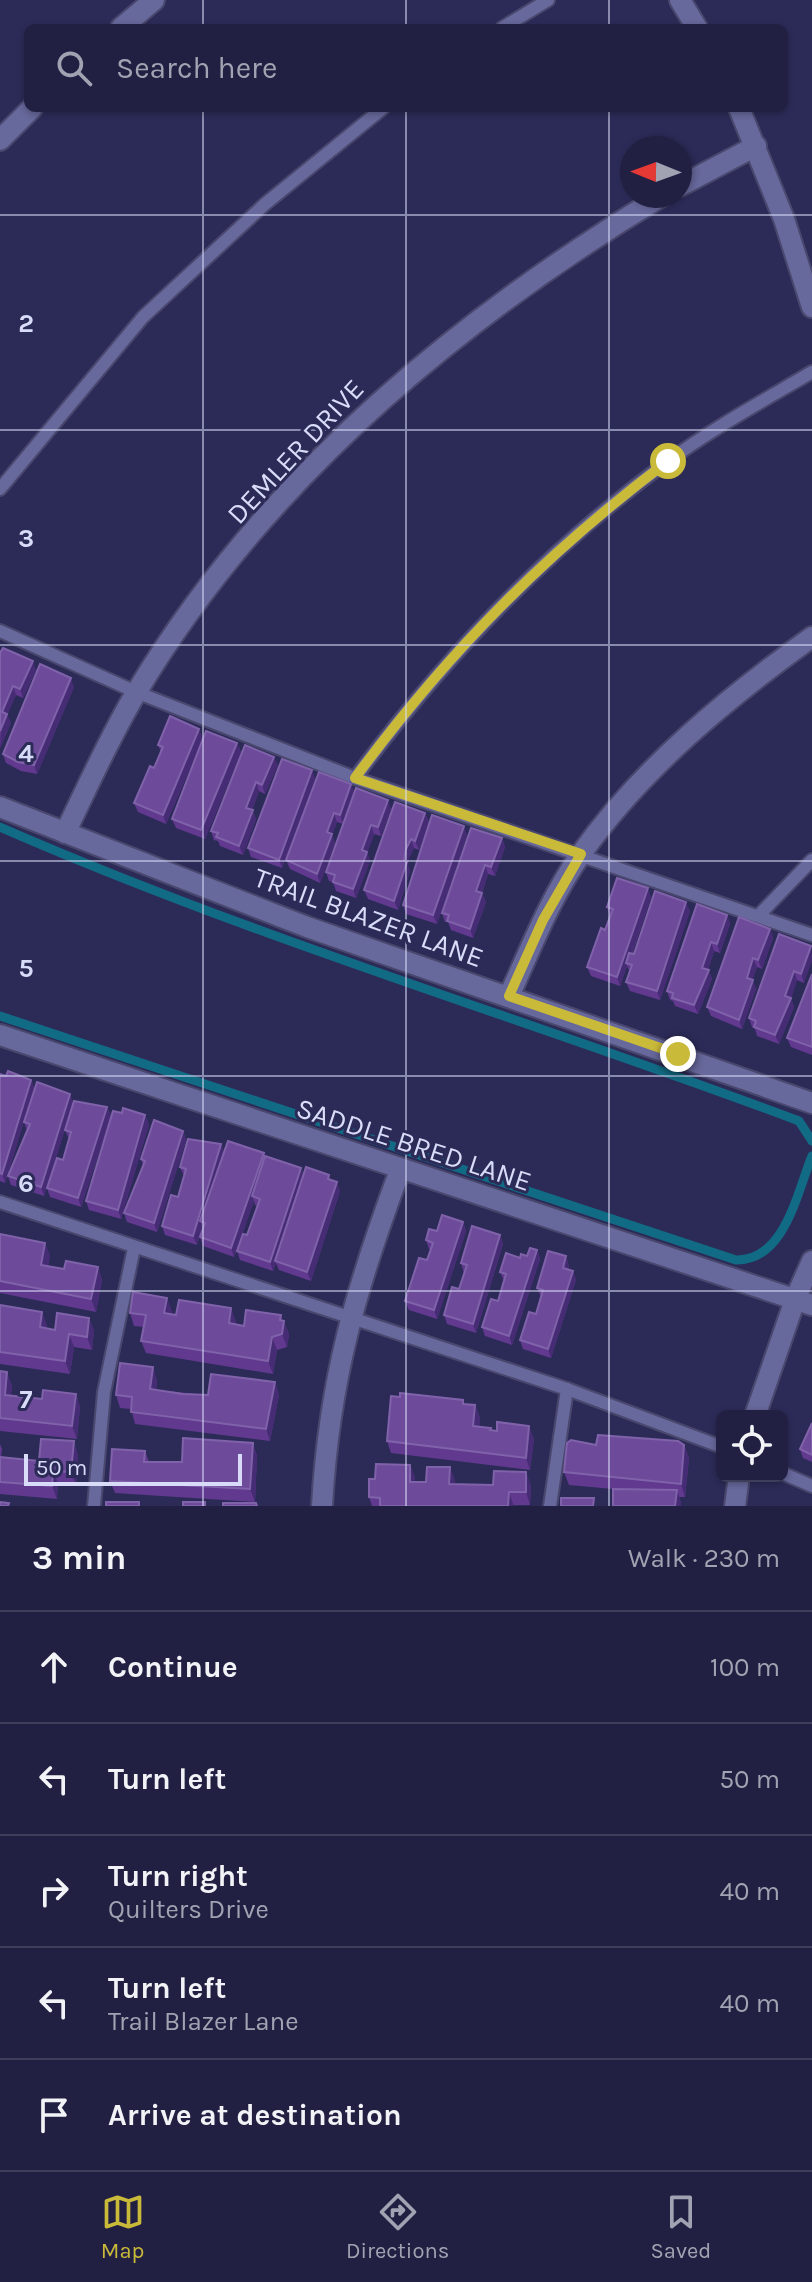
<!DOCTYPE html>
<html lang="en">
<head>
<meta charset="utf-8">
<style>
  body { margin:0; font-family:Karla,sans-serif; background:#292849; color:#f1f3f6 }
  .controls { position:absolute; right:24px; bottom:24px; display:grid; overflow:hidden; border-radius:12px; box-shadow:0 2px 6px #0004 }
  .controls button { width:72px; height:72px; display:grid; place-items:center; padding:0; border:0; border-bottom:2px solid #3e3e5b; background:#212042; color:#f1f3f6; font:40px sans-serif }
  .compass { position:absolute; left:620px; top:136px; width:72px; height:72px; border-radius:50%; background:#212042; box-shadow:0 2px 6px #0004; rotate:271deg }
  .scale { position:absolute; left:24px; bottom:20px; width:218px; box-sizing:border-box; padding-left:8px; border:4px solid #d9dcf8; border-top:0; font-size:22px; line-height:28px; white-space:nowrap; color:#d9dcf8; -webkit-text-stroke:6px #2c2b58; paint-order:stroke }
  .stop { position:absolute; width:24px; height:24px; margin:-18px; border:6px solid #caba3a; border-radius:50%; background:#fff }
  .stop.end { background:#caba3a; border-color:#fff; box-shadow:0 2px 8px #0008 }
  .list { margin:0; padding:0; list-style:none }
  h2 { display:flex; justify-content:space-between; align-items:center; height:104px; margin:0; padding:0 32px; font-size:34px }
  h2 small { font-size:26px; font-weight:400; color:#a2a3b2 }
  .list li { display:grid; grid-template-columns:52px 1fr auto; gap:24px; align-items:center; box-sizing:border-box; height:112px; padding:0 32px; border-top:2px solid #3e3e5b }
  .list b { display:block; font-size:30px; white-space:nowrap }
  .list p { margin:0; font-size:26px; white-space:nowrap; color:#a2a3b2 }
  .list em { font-size:26px; font-style:normal; color:#a2a3b2 }
  .icon { flex:none; width:44px; height:44px; fill:none; stroke:currentColor; stroke-width:2; stroke-linecap:round; stroke-linejoin:round }
  .map { position:relative; flex:none; width:812px; height:1506px; overflow:hidden }
  .search { position:absolute; background:#212042; box-shadow:0 2px 6px #0004; left:24px; right:24px; top:24px; height:88px; display:flex; align-items:center; gap:20px; box-sizing:border-box; padding:0 28px; border-radius:12px; color:#a2a3b2; font-size:30px }
  .sheet { height:664px; background:#212042 }
  nav { display:flex; justify-content:space-around; align-items:center; box-sizing:border-box; height:112px; border-top:2px solid #3e3e5b; background:#212042; font-size:22px; color:#a2a3b2 }
  nav a { display:grid; justify-items:center; gap:4px }
  nav .on { color:#caba3a }
  .map>svg:first-child { display:block }
  .lines { fill:none; stroke-linecap:round; stroke-linejoin:round }
  .stream { stroke:#126b84; stroke-width:9 }
  .service-casing { stroke:#49476d; stroke-width:16 }
  .minor-casing { stroke:#49476d; stroke-width:24 }
  .tertiary-casing { stroke:#49476d; stroke-width:24 }
  .service { stroke:#67689b; stroke-width:12 }
  .minor { stroke:#67689b; stroke-width:20 }
  .tertiary { stroke:#67689b; stroke-width:20 }
  .wall { fill:#61398f }
  .shaded-wall { fill:#462c74 }
  .building { fill:#6e4b9a; stroke:#7f62a9; stroke-width:2 }
  .route { stroke:#caba3a; stroke-width:10 }
  .grid { fill:none; stroke:#d9dcf8; stroke-width:2; stroke-opacity:0.55 }
  .labels { text-anchor:middle; stroke-width:6; stroke-linejoin:round; paint-order:stroke }
  .street-label { font-size:28px; fill:#d9dcf8; stroke:#2c2b58 }
  .grid-label { font-size:26px; text-anchor:middle; font-weight:bold; fill:#d9dcf8; stroke:#2c2b58; stroke-width:6; stroke-linejoin:round; paint-order:stroke }
</style>
</head>
<body>
<div class="map">
<svg width="812" height="1506" viewBox="0 0 812 1506">
  <rect width="100%" height="100%" fill="#2c2b58"/>
  <g class="lines">
    <g class="stream">
      <path d="M 0,827 C 261,941 533,1021 799,1121 L 812,1141"/>
      <path d="M 0,1016 L 736,1260 C 785,1261 797,1192 812,1156"/>
    </g>
    <g class="service-casing">
      <g id="service">
        <polyline points="502,28 548,0"/>
        <polyline points="0,489 143,317 265,204 383,108"/>
        <polyline points="0,631 136,692 355,778 812,935"/>
        <path d="M 355,778 C 444,658 545,551 667,462 C 713,428 763,401 812,372"/>
        <polyline points="760,914 812,860"/>
        <polyline points="0,1202 567,1389 722,1447"/>
        <polyline points="782,1473 812,1486"/>
        <polyline points="94,1506 104,1392 134,1248"/>
        <polyline points="550,1506 567,1389"/>
      </g>
    </g>
    <g class="minor-casing">
      <g id="minor">
        <polyline points="680,0 697,28"/>
        <polyline points="121,28 154,0"/>
        <polyline points="739,108 784,219 812,307"/>
        <polyline points="0,140 32,108"/>
        <polyline points="680,186 756,146"/>
        <path d="M 65,833 C 88,786 109,738 136,693 C 262,482 455,321 662,196"/>
        <path d="M 509,996 C 531,948 550,898 581,854 C 642,768 727,698 812,637"/>
        <polyline points="755,1416 796,1297"/>
        <polyline points="735,1506 739,1476"/>
      </g>
    </g>
    <g class="tertiary-casing">
      <g id="tertiary">
        <polyline points="0,807 307,927 812,1103"/>
        <polyline points="0,1035 812,1305"/>
        <polyline points="796,1297 812,1261"/>
        <path d="M 322,1506 C 329,1380 356,1288 400,1170"/>
      </g>
    </g>
    <use href="#service" class="service"/>
    <use href="#minor" class="minor"/>
    <use href="#tertiary" class="tertiary"/>
  </g>
  <g class="wall">
    <polygon points="0,653 36,670 23,698 16,695 7,715 11,723 0,748"/>
    <polygon points="74,687 37,774 21,771 6,763 3,754"/>
    <polygon points="203,738 166,824 138,812 134,803 154,768 161,752 158,745"/>
    <polygon points="237,743 241,752 205,839 176,828 172,819"/>
    <polygon points="245,745 278,765 265,794 259,791 252,810 256,819 243,855 220,846 218,841 214,840 211,831"/>
    <polygon points="312,770 315,779 282,868 251,857 248,848"/>
    <polygon points="351,784 354,793 343,824 337,822 332,835 335,843 320,883 290,869 286,860"/>
    <polygon points="356,788 391,809 381,836 374,834 367,853 370,861 356,898 336,891 333,882 329,881 326,872"/>
    <polygon points="425,813 429,822 419,850 414,848 409,858 408,865 410,871 398,910 368,899 364,890"/>
    <polygon points="467,835 437,924 406,914 403,905"/>
    <polygon points="502,838 505,847 495,876 488,874 482,893 486,902 473,938 451,930 448,922 445,922 442,913"/>
    <polygon points="651,897 632,954 634,954 690,911 660,1000 630,991 626,982 630,972 627,966 620,986 591,976 587,967 605,930 610,916 607,907"/>
    <polygon points="727,915 730,924 720,953 714,951 708,970 712,979 698,1014 675,1006 673,1001 670,1000 667,991"/>
    <polygon points="770,929 773,938 762,969 757,967 752,980 756,989 742,1029 711,1016 707,1007"/>
    <polygon points="811,946 804,983 797,980 791,998 794,1007 779,1044 757,1036 755,1029 752,1027 749,1018"/>
    <polygon points="812,974 812,1055 791,1047 787,1038"/>
    <polygon points="0,1074 31,1080 34,1088 5,1183 0,1181"/>
    <polygon points="70,1094 73,1103 44,1196 11,1185 8,1176 27,1131 24,1122"/>
    <polygon points="107,1107 111,1116 81,1207 50,1197 47,1188 63,1160 69,1139 65,1130"/>
    <polygon points="149,1124 121,1219 89,1210 86,1201"/>
    <polygon points="183,1131 186,1140 157,1232 127,1222 124,1213 143,1166 141,1159"/>
    <polygon points="221,1144 224,1153 264,1153 265,1157 304,1175 331,1180 340,1191 311,1281 279,1270 276,1263 273,1271 240,1260 237,1251 247,1235 257,1206 255,1205 254,1201 234,1257 203,1246 200,1237 203,1229 202,1226 197,1245 165,1235 162,1226 178,1197 184,1176 180,1167"/>
    <polygon points="463,1222 466,1231 437,1319 409,1310 405,1301 427,1260 431,1250 429,1249 426,1240 437,1231"/>
    <polygon points="0,1234 50,1255 48,1266 64,1269 98,1267 102,1280 96,1312 0,1293"/>
    <polygon points="500,1235 503,1244 476,1333 447,1324 444,1315 459,1289 464,1273 461,1263"/>
    <polygon points="537,1250 540,1259 512,1345 485,1336 482,1327 498,1301 504,1281 500,1272 520,1258 527,1256"/>
    <polygon points="569,1265 568,1270 573,1271 576,1280 551,1358 523,1349 520,1340 536,1314 541,1297 537,1288"/>
    <polygon points="0,1305 47,1325 46,1328 55,1330 89,1318 94,1331 92,1350 74,1347 70,1374 0,1364"/>
    <polygon points="172,1311 171,1314 236,1321 235,1325 244,1326 283,1320 289,1334 287,1347 277,1350 273,1374 146,1353 141,1341 144,1327 134,1326 130,1313"/>
    <polygon points="0,1371 12,1385 11,1395 42,1399 76,1394 80,1407 77,1439 0,1431"/>
    <polygon points="157,1380 156,1390 208,1395 275,1382 279,1395 270,1441 135,1424 131,1409 120,1408 116,1395"/>
    <polygon points="463,1400 465,1404 475,1405 480,1418 479,1426 491,1428 492,1431 534,1439 530,1470 391,1453 387,1441"/>
    <polygon points="812,1423 812,1462 803,1458 800,1449"/>
    <polygon points="253,1443 257,1456 255,1502 115,1493 110,1481 145,1451 149,1462 182,1462"/>
    <polygon points="0,1444 2,1449 1,1457 39,1461 78,1454 76,1485 58,1483 57,1499 0,1494"/>
    <polygon points="596,1445 684,1445 689,1458 685,1497 679,1497 681,1503 613,1489 569,1485 564,1472"/>
    <polygon points="410,1465 415,1478 415,1482 426,1482 455,1480 454,1484 531,1485 530,1505 372,1506 369,1497 375,1479"/>
  </g>
  <g class="shaded-wall">
    <polygon points="33,661 36,670 23,698 20,689"/>
    <polygon points="71,678 74,687 37,774 34,765"/>
    <polygon points="13,686 16,695 7,715 11,723 0,748 2,712"/>
    <polygon points="199,729 203,738 166,824 163,815"/>
    <polygon points="237,743 241,752 205,839 201,830"/>
    <polygon points="274,757 278,765 265,794 262,785"/>
    <polygon points="312,770 315,779 282,868 279,860"/>
    <polygon points="256,782 259,791 250,817 246,808"/>
    <polygon points="351,784 354,793 343,824 340,815"/>
    <polygon points="388,800 391,809 381,836 378,827"/>
    <polygon points="253,810 256,819 243,855 239,846"/>
    <polygon points="334,813 337,822 332,835 335,843 320,883 317,874 327,832"/>
    <polygon points="425,813 429,822 419,850 415,841"/>
    <polygon points="371,825 374,834 367,853 370,861 356,898 353,889 362,850"/>
    <polygon points="464,826 467,835 437,924 433,915"/>
    <polygon points="502,838 505,847 495,876 491,867"/>
    <polygon points="411,839 414,848 409,858 408,865 410,871 398,910 394,901 406,849"/>
    <polygon points="485,865 488,874 479,900 476,891"/>
    <polygon points="648,888 651,897 628,964 626,963 627,966 620,986 617,977"/>
    <polygon points="482,893 486,902 473,938 470,929"/>
    <polygon points="686,902 690,911 660,1000 657,991"/>
    <polygon points="727,915 730,924 720,953 717,944"/>
    <polygon points="770,929 773,938 762,969 758,960"/>
    <polygon points="711,942 714,951 706,977 702,968"/>
    <polygon points="811,946 812,961 804,983 801,974"/>
    <polygon points="753,958 757,967 750,987 747,978"/>
    <polygon points="709,970 712,979 698,1014 694,1005"/>
    <polygon points="794,971 797,980 791,998 794,1007 779,1044 775,1035 785,996"/>
    <polygon points="753,980 756,989 742,1029 739,1020"/>
    <polygon points="31,1080 34,1088 5,1183 2,1174"/>
    <polygon points="70,1094 73,1103 44,1196 41,1187"/>
    <polygon points="107,1107 111,1116 81,1207 78,1198"/>
    <polygon points="145,1115 149,1124 121,1219 118,1210"/>
    <polygon points="183,1131 186,1140 157,1232 154,1223"/>
    <polygon points="221,1144 224,1153 200,1221 202,1226 197,1245 193,1236"/>
    <polygon points="264,1153 267,1162 252,1196 254,1201 234,1257 231,1248"/>
    <polygon points="301,1168 305,1177 273,1271 270,1262"/>
    <polygon points="337,1182 340,1191 311,1281 307,1272"/>
    <polygon points="463,1222 466,1231 437,1319 434,1310"/>
    <polygon points="500,1235 503,1244 476,1333 473,1324"/>
    <polygon points="45,1243 50,1255 46,1277 41,1265"/>
    <polygon points="537,1250 540,1259 512,1345 509,1336"/>
    <polygon points="566,1256 569,1265 566,1277 563,1268"/>
    <polygon points="98,1267 102,1280 96,1312 91,1299"/>
    <polygon points="573,1271 576,1280 551,1358 548,1349"/>
    <polygon points="167,1298 172,1311 169,1326 164,1313"/>
    <polygon points="231,1308 236,1321 233,1336 229,1323"/>
    <polygon points="42,1312 47,1325 44,1340 40,1327"/>
    <polygon points="281,1315 289,1334 287,1347 282,1334"/>
    <polygon points="89,1318 94,1331 92,1350 87,1337"/>
    <polygon points="69,1334 74,1347 70,1374 65,1361"/>
    <polygon points="272,1337 277,1350 273,1374 268,1361"/>
    <polygon points="153,1367 157,1380 155,1402 150,1389"/>
    <polygon points="7,1372 12,1385 9,1407 5,1395"/>
    <polygon points="275,1382 279,1395 270,1441 266,1429"/>
    <polygon points="76,1394 80,1407 77,1439 72,1426"/>
    <polygon points="475,1405 480,1418 478,1439 473,1426"/>
    <polygon points="529,1426 534,1439 530,1470 526,1458"/>
    <polygon points="74,1441 78,1454 76,1485 71,1472"/>
    <polygon points="253,1443 257,1456 255,1502 250,1489"/>
    <polygon points="684,1445 689,1458 685,1497 681,1484"/>
    <polygon points="410,1465 415,1478 415,1495 410,1482"/>
    <polygon points="450,1467 455,1480 454,1497 449,1484"/>
    <polygon points="53,1471 58,1483 57,1499 52,1486"/>
    <polygon points="526,1472 531,1485 530,1505 526,1492"/>
    <polygon points="677,1490 681,1503 681,1506 675,1506"/>
    <polygon points="509,1492 513,1504 513,1506 508,1506"/>
  </g>
  <g class="building">
    <polygon points="3,648 33,661 20,689 13,686 2,712 7,714 0,731 0,653"/>
    <polygon points="40,664 71,678 34,765 18,762 3,754"/>
    <polygon points="170,716 199,729 163,815 134,803 150,766 154,768 163,747 158,745"/>
    <polygon points="206,731 237,743 201,830 172,819"/>
    <polygon points="245,745 274,757 262,785 256,782 246,808 253,810 239,846 216,837 218,833 211,831"/>
    <polygon points="282,759 312,770 279,860 248,848"/>
    <polygon points="319,772 351,784 340,815 334,813 327,832 332,834 317,874 286,860"/>
    <polygon points="356,788 388,800 378,827 371,825 362,850 367,852 353,889 333,882 335,875 326,872"/>
    <polygon points="395,802 425,813 415,841 411,839 406,849 404,860 407,862 394,901 364,890"/>
    <polygon points="432,815 464,826 433,915 403,905"/>
    <polygon points="471,828 502,838 491,867 485,865 476,891 482,893 470,929 447,921 449,915 442,913"/>
    <polygon points="617,878 648,888 617,977 587,967 601,928 605,930 613,909 607,907"/>
    <polygon points="655,891 686,902 657,991 626,982 632,965 626,963 629,953 634,954"/>
    <polygon points="697,904 727,915 717,944 711,942 702,968 709,970 694,1005 672,998 673,993 667,991"/>
    <polygon points="739,917 770,929 758,960 753,958 747,978 753,980 739,1020 707,1007"/>
    <polygon points="779,934 811,946 801,974 794,971 785,996 791,998 775,1035 754,1027 756,1021 749,1018"/>
    <polygon points="812,974 812,1047 787,1038"/>
    <polygon points="8,1071 31,1080 2,1174 0,1173 0,1074 6,1076"/>
    <polygon points="37,1082 70,1094 41,1187 8,1176 30,1124 24,1122"/>
    <polygon points="74,1101 107,1107 78,1198 47,1188 57,1158 63,1160 71,1132 65,1130"/>
    <polygon points="123,1108 145,1115 118,1210 86,1201 113,1111 122,1113"/>
    <polygon points="154,1120 183,1131 154,1223 124,1213 145,1161 141,1159"/>
    <polygon points="188,1139 221,1144 193,1236 162,1226 171,1195 178,1197 186,1169 180,1167"/>
    <polygon points="228,1141 264,1153 231,1248 200,1237 205,1223 200,1221"/>
    <polygon points="265,1156 301,1168 270,1262 237,1251 243,1234 247,1235 260,1199 252,1196"/>
    <polygon points="306,1167 329,1175 328,1179 337,1182 307,1272 275,1261"/>
    <polygon points="442,1215 463,1222 434,1310 405,1301 419,1258 427,1260 433,1243 426,1240 429,1229 437,1231"/>
    <polygon points="472,1226 500,1235 473,1324 444,1315 452,1287 459,1289 467,1265 461,1263"/>
    <polygon points="0,1234 45,1243 41,1265 64,1269 66,1261 98,1267 91,1299 0,1281"/>
    <polygon points="530,1248 537,1250 509,1336 482,1327 491,1299 498,1301 506,1274 500,1272 506,1253 520,1258 521,1254 527,1256"/>
    <polygon points="548,1251 566,1256 563,1268 573,1271 548,1349 520,1340 529,1312 536,1314 543,1290 537,1288"/>
    <polygon points="133,1292 167,1298 164,1313 176,1315 179,1300 231,1308 229,1323 244,1326 246,1310 281,1315 280,1320 284,1321 282,1334 272,1337 268,1361 141,1341 146,1315 130,1313"/>
    <polygon points="0,1305 42,1312 40,1327 55,1330 57,1313 89,1318 87,1337 69,1334 65,1361 0,1352"/>
    <polygon points="120,1363 153,1367 150,1389 183,1394 208,1395 211,1374 275,1382 266,1429 131,1412 132,1397 116,1395"/>
    <polygon points="0,1371 7,1372 5,1395 42,1399 43,1390 76,1394 72,1426 0,1418"/>
    <polygon points="400,1393 463,1400 463,1404 475,1405 473,1426 491,1428 490,1430 497,1431 497,1422 529,1426 526,1458 387,1441 391,1396 400,1397"/>
    <polygon points="812,1423 812,1455 800,1449"/>
    <polygon points="598,1435 678,1441 684,1445 681,1484 564,1472 567,1443 571,1440 596,1445"/>
    <polygon points="183,1438 253,1443 250,1489 110,1481 112,1449 145,1451 144,1462 182,1462"/>
    <polygon points="41,1439 74,1441 71,1472 53,1471 52,1486 0,1482 0,1457 39,1461"/>
    <polygon points="376,1464 410,1465 410,1482 426,1482 427,1467 450,1467 449,1484 493,1485 494,1471 526,1472 526,1492 509,1492 508,1506 380,1506 380,1498 369,1497 369,1479 375,1479"/>
    <polygon points="613,1489 677,1490 675,1506 613,1506"/>
    <polygon points="561,1498 594,1498 593,1506 561,1506"/>
    <polygon points="0,1502 9,1503 8,1506 0,1506"/>
    <rect x="106" y="1502" width="33" height="4"/>
    <rect x="183" y="1502" width="22" height="4"/>
    <polygon points="223,1503 256,1503 257,1506 223,1506"/>
  </g>
  <g class="lines">
    <path class="route" d="M 668,461 C 544,555 448,652 355,778 L 581,854 L 543,920 L 509,996 L 678,1054"/>
  </g>
  <path class="grid" d="M 203,0 L 203,28M 406,0 L 406,28M 609,0 L 609,28M 203,108 L 203,1506M 406,108 L 406,1506M 609,108 L 609,1506M 0,215 L 812,215M 0,430 L 812,430M 0,645 L 812,645M 0,861 L 812,861M 0,1076 L 812,1076M 0,1291 L 812,1291"/>
  <g class="labels">
    <g class="street-label">
      <text transform="translate(295 451) rotate(-47)" y="10">DEMLER DRIVE</text>
      <text transform="translate(369 917) rotate(20)" y="10">TRAIL BLAZER LANE</text>
      <text transform="translate(414 1144) rotate(18)" y="10">SADDLE BRED LANE</text>
    </g>
  </g>
  <g class="grid-label">
    <text x="26" y="332">2</text>
    <text x="26" y="547">3</text>
    <text x="26" y="762">4</text>
    <text x="26" y="977">5</text>
    <text x="26" y="1192">6</text>
    <text x="26" y="1408">7</text>
  </g>
</svg>
<div class="controls">
<button><svg class="icon" aria-label="locate" viewBox="0 0 24 24"><circle cx="12" cy="12" r="6"/><path d="M12 2v4M12 18v4M2 12h4M18 12h4"/></svg></button>
</div>
<svg class="compass" viewBox="-18 -18 36 36"><path d="M0-13l5 13h-10z" fill="#e53935"/><path d="M0 13l5-13h-10z" fill="#a2a3b2"/></svg>
<div class="scale">50 m</div>
<div class="stop" style="left:668px;top:461px"></div>
<div class="stop end" style="left:678px;top:1054px"></div>
<div class="search"><svg class="icon" aria-label="search" viewBox="0 0 24 24"><circle cx="10" cy="10" r="6"/><path d="M15 15l6 6"/></svg>Search here</div>
</div>
<section class="sheet">
<h2>3 min<small>Walk · 230 m</small></h2>
<ul class="list">
<li><svg class="icon" aria-label="ahead" viewBox="0 0 24 24"><path d="M12 20V5M6 11l6-6 6 6"/></svg><div><b>Continue</b></div><em>100 m</em></li>
<li><svg class="icon" aria-label="left" viewBox="0 0 24 24"><path d="M17 20v-9H6M10 6l-5 5 5 5"/></svg><div><b>Turn left</b></div><em>50 m</em></li>
<li><svg class="icon" aria-label="right" viewBox="0 0 24 24"><path d="M7 20v-9h11M14 6l5 5-5 5"/></svg><div><b>Turn right</b><p>Quilters Drive</p></div><em>40 m</em></li>
<li><svg class="icon" aria-label="left" viewBox="0 0 24 24"><path d="M17 20v-9H6M10 6l-5 5 5 5"/></svg><div><b>Turn left</b><p>Trail Blazer Lane</p></div><em>40 m</em></li>
<li><svg class="icon" aria-label="arrive" viewBox="0 0 24 24"><path d="M6 21V4h12l-3 4 3 4H6"/></svg><div><b>Arrive at destination</b></div></li>
</ul>
</section>
<nav>
<a class="on"><svg class="icon" aria-label="map" viewBox="0 0 24 24"><path d="M3 6l6-2 6 2 6-2v14l-6 2-6-2-6 2zM9 4v14M15 6v14"/></svg>Map</a>
<a><svg class="icon" aria-label="directions" viewBox="0 0 24 24"><path d="M12 3l9 9-9 9-9-9zM9 14v-3h6M13 9l2 2-2 2"/></svg>Directions</a>
<a><svg class="icon" aria-label="saved" viewBox="0 0 24 24"><path d="M7 4h10v16l-5-4-5 4z"/></svg>Saved</a>
</nav>
</body>
</html>
